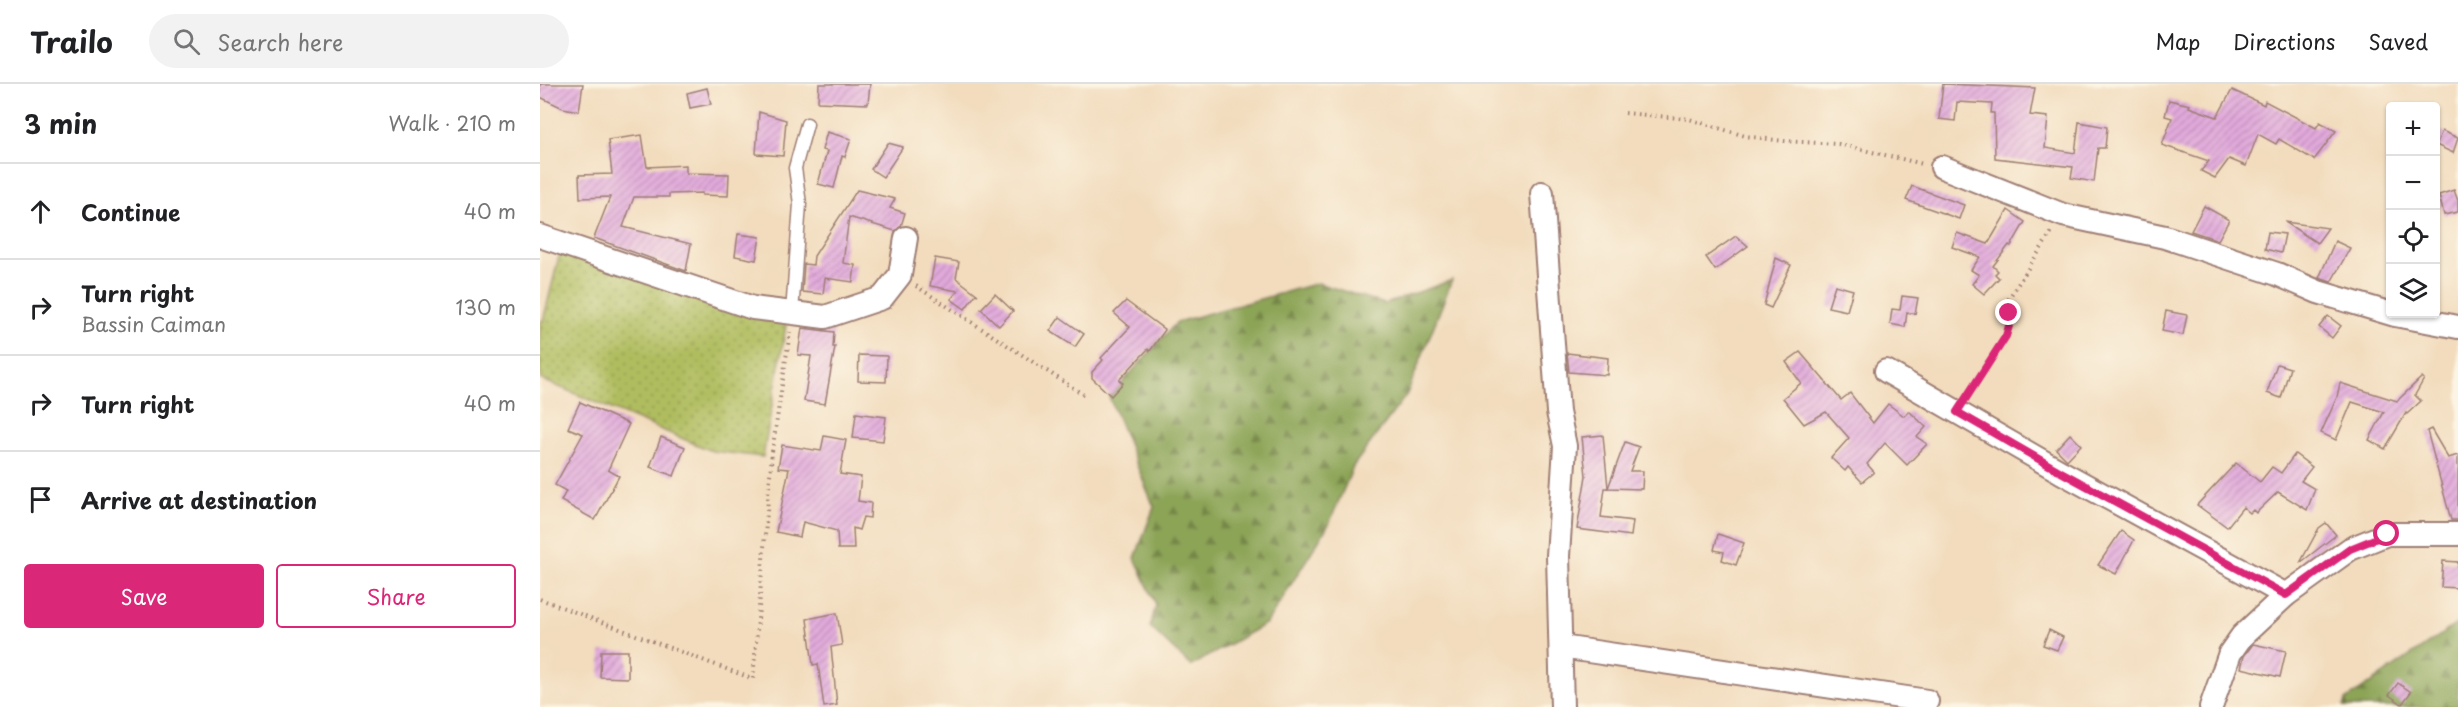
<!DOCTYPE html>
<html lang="en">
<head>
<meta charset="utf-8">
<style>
  body { margin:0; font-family:"Playpen Sans",sans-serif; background:#f2f2f2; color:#202124 }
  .controls { position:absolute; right:18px; top:18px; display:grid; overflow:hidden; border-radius:6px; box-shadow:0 2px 4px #0004 }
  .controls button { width:54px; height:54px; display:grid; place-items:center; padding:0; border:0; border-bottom:2px solid #e0e0e0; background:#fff; color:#202124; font:30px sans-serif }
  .stop { position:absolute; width:18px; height:18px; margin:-14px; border:4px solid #db2777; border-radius:50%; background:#fff }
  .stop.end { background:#db2777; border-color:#fff; box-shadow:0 2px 6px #0008 }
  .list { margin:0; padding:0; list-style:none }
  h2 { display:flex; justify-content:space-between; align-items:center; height:78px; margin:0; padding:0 24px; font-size:26px }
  h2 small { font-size:20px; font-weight:400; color:#757577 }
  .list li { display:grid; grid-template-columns:39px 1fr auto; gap:18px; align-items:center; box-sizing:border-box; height:96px; padding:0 24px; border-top:2px solid #e0e0e0 }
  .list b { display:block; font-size:22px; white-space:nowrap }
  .list p { margin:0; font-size:20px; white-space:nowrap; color:#757577 }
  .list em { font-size:20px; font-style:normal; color:#757577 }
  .actions { display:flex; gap:12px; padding:18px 24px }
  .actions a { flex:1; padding:14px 0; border:2px solid #db2777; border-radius:6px; text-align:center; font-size:21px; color:#db2777 }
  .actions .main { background:#db2777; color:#fff }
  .icon { flex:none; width:33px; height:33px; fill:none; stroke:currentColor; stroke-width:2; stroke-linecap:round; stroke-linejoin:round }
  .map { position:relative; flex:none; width:1918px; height:623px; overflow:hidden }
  header { display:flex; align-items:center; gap:36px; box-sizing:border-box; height:84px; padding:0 30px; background:#fff; border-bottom:2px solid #e0e0e0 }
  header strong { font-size:28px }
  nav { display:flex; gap:33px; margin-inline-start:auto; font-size:21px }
  .search { width:420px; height:54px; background:#f2f2f2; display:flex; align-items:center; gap:15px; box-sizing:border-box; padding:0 21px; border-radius:33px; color:#757577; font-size:22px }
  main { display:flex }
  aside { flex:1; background:#fff }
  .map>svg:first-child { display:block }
  .grass { fill:url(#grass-dots); stroke:#7d6e45; stroke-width:1.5 }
  .forest { fill:url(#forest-firs); stroke:#6b6240; stroke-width:1.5 }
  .building { fill:url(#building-hatch) }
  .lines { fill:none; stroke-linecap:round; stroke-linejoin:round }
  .service-casing { stroke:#9e7e74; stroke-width:15 }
  .minor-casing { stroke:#9e7e74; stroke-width:26 }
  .path { stroke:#9e7e74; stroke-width:4; stroke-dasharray:1.5 4.5; stroke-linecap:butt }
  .service { stroke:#fff; stroke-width:12 }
  .minor { stroke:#fff; stroke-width:22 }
  .route { stroke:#db2777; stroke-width:8 }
</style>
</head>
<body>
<header>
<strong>Trailo</strong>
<div class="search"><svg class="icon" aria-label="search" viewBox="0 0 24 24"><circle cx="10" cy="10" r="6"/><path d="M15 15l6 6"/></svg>Search here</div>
<nav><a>Map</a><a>Directions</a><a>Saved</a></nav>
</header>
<main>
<aside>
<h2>3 min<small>Walk · 210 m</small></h2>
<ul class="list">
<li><svg class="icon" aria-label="ahead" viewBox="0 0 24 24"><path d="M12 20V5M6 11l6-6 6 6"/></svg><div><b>Continue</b></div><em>40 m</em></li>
<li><svg class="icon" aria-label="right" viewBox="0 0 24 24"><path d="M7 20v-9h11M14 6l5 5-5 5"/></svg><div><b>Turn right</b><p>Bassin Caiman</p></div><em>130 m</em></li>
<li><svg class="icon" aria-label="right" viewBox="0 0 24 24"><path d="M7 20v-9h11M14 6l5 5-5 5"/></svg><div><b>Turn right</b></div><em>40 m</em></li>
<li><svg class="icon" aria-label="arrive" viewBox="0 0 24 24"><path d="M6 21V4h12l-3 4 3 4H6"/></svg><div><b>Arrive at destination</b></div></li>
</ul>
<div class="actions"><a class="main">Save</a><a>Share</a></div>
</aside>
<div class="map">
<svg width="1918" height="623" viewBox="0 0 1918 623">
  <defs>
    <pattern id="grass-dots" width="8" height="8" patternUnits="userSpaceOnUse" patternTransform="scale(1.5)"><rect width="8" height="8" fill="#b0bd5f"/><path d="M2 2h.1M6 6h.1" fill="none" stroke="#91994f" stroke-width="1.8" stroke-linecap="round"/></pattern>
    <pattern id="forest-firs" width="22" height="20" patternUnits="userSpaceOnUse" patternTransform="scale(1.5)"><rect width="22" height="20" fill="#8ca456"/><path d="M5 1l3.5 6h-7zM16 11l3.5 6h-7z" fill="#748547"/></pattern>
    <pattern id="building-hatch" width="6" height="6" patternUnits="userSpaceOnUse" patternTransform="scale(1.5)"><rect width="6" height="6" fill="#e2aadc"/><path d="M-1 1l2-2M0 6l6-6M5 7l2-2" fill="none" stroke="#b98ab3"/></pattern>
  </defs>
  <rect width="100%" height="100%" fill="#fcf5e5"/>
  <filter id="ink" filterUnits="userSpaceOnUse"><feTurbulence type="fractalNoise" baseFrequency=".0167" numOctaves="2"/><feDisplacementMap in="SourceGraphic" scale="12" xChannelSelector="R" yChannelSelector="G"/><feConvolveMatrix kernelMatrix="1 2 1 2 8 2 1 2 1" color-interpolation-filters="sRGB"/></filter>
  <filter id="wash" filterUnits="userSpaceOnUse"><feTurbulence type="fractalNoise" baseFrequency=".008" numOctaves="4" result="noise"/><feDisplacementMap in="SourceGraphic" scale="24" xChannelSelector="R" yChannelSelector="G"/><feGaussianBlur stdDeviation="1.35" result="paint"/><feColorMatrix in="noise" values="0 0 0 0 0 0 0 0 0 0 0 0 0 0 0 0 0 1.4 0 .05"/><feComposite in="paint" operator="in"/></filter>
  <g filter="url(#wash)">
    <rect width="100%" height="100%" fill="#f2dcbd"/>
    <polygon class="grass" points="23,156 247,236 223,373 172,367 0,295 0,237 3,237"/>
    <g class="forest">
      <polygon points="912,196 867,310 814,381 789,440 727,539 651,582 610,543 616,521 595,474 614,423 569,313 637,238 778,199 845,220"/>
      <polygon points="1918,539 1918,623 1804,623 1806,616"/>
    </g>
    <g id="blocks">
      <g class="building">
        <polygon points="0,0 43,0 39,27 23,24 0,13"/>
        <polygon points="279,0 330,0 328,20 278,18"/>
        <polygon points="1403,0 1495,4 1490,31 1508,33 1505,64 1535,69 1539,38 1567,43 1565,64 1558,64 1554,98 1531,94 1533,83 1455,74 1454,29 1451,29 1452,20 1417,18 1415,37 1399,35"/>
        <polygon points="167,4 171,20 150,24 147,9"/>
        <polygon points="1692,6 1724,21 1725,17 1776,44 1780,38 1796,47 1774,76 1739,55 1736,60 1718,50 1706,82 1689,75 1675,94 1661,87 1669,77 1622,61 1632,34 1625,32 1629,16 1650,21 1649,23 1677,33"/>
        <polygon points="219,28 246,36 243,72 216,70"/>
        <polygon points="1902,47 1918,54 1913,69 1896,61"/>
        <polygon points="287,48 311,55 305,73 302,72 294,104 278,100 287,67 282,66"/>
        <polygon points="102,51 107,83 146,81 146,89 189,90 188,112 162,111 162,109 129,110 129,113 94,113 83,143 151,160 146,187 54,154 70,113 40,114 39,91 72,90 68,56"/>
        <polygon points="348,59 363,63 343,93 331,85"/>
        <polygon points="1372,102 1424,121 1419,135 1366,116"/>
        <polygon points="317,106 355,115 350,124 365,129 361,142 355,147 309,133 303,179 315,181 313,198 285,194 283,210 262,208 264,180 273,181 274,172"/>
        <polygon points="1914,106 1918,117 1918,128 1904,131 1899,111"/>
        <polygon points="1664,122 1689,136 1678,156 1651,147"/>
        <polygon points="1468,126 1485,138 1471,162 1469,161 1453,182 1458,187 1455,190 1459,194 1444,210 1432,200 1439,191 1431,186 1440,173 1412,163 1417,149 1448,160"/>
        <polygon points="1745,138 1788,144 1777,159"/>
        <polygon points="1728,148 1745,150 1741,169 1725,165"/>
        <polygon points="198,150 220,153 216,176 195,172"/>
        <polygon points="1196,152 1208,162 1175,186 1166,173"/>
        <polygon points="1795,157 1810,164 1791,198 1779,194"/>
        <polygon points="395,174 419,178 416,194 438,211 436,210 425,225 411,215 418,207 390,202"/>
        <polygon points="1236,174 1251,181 1231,224 1224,221"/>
        <polygon points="1295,201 1313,206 1307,227 1288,223"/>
        <polygon points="455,210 473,227 459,242 441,225"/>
        <polygon points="1362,212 1378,214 1375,230 1367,228 1365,243 1350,240 1352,225 1360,226"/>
        <polygon points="586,217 625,246 610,267 608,265 579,296 583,299 571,312 552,294 552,288 563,276 561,274 590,243 574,229"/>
        <polygon points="1626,227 1647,231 1643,251 1622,247"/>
        <polygon points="1788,232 1801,242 1792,254 1779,243"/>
        <polygon points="520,233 544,250 535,263 510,247"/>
        <polygon points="262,244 294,248 293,263 295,263 285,320 264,317 271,272 258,271"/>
        <polygon points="1260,268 1301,316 1310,309 1333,339 1348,320 1364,332 1369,327 1386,343 1377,353 1387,360 1367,381 1345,359 1327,380 1334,388 1322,398 1308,383 1305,387 1291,374 1309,354 1286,328 1264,340 1243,314 1261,299 1246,278"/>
        <polygon points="1027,269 1068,274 1067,291 1029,288"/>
        <polygon points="319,271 347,272 346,298 318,297"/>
        <polygon points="1737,280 1750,284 1741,314 1727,309"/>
        <polygon points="1882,293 1884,295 1875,311 1881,317 1867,330 1866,329 1845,365 1829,356 1844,328 1812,318 1796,356 1781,349 1797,313 1800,299 1857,317"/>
        <polygon points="40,318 89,340 68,386 79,392 55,436 21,417 26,407 15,401 43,350 28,344"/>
        <polygon points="316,329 346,333 343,357 313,354"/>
        <polygon points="1891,345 1908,374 1918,371 1918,436 1911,436 1887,347"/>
        <polygon points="1530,350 1541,361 1527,376 1516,365"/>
        <polygon points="1063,351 1068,404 1065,404 1061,433 1093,437 1091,452 1037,445 1046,392 1042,353"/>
        <polygon points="284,352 306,356 300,390 321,393 318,417 331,419 330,434 323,433 319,446 313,444 314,465 298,465 297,447 263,438 260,453 236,448 249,385 238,384 242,361 281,367"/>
        <polygon points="121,353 145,363 134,392 110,383"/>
        <polygon points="1085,358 1099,363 1090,387 1103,387 1102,405 1068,404"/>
        <polygon points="1755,370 1772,383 1761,397 1775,405 1767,426 1738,408 1716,429 1713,426 1710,429 1703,423 1687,443 1657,421 1696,379 1720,398 1732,383 1741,389"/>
        <polygon points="1786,439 1796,451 1760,479 1779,444"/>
        <polygon points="1581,447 1594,456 1576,490 1558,481"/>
        <polygon points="1178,450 1204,459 1196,481 1182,476 1184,468 1174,466"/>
        <polygon points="1903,477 1918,478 1918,504 1901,503"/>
        <polygon points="297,529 302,561 291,563 297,621 284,623 278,580 273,581 267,535"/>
        <polygon points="1509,546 1523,553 1517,566 1503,561"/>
        <polygon points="1713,560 1746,567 1740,593 1701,584 1704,572"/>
        <polygon points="61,567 88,567 88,594 60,593"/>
        <polygon points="1858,599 1871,608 1862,620 1849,611"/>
      </g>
    </g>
  </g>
  <g filter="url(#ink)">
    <use href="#blocks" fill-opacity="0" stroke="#9e7e74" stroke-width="1.5"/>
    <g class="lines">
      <g class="service-casing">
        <polyline id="service" points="252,229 260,120 255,84 267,40"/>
      </g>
      <g class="minor-casing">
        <g id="minor">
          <polyline points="1402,83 1523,131 1625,153 1737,190 1778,208 1855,231 1918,243"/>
          <polyline points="1002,109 1018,328 1025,362 1018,472 1022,623"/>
          <polyline points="0,152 213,224 285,233 342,214 360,191 366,154"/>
          <polyline points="1346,287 1521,388 1746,511"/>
          <polyline points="1021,563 1387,617"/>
          <polyline points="1671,623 1690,569 1702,552 1746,511 1810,465 1847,450 1918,450"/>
        </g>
      </g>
      <g class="path">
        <polyline points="1085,29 1149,35 1205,52 1244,57 1298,60 1383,80"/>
        <polyline points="376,202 547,313"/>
        <polyline points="1428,312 1466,252 1469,242 1469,214 1513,146"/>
        <polyline points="0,515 213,595 232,368 250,248"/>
      </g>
      <use href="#service" class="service"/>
      <use href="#minor" class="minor"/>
    </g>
  </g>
  <g class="lines" filter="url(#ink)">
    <polyline class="route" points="1469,229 1469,242 1466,252 1417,328 1521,388 1746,511 1810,465 1847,450"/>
  </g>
</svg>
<div class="controls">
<button>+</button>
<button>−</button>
<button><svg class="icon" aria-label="locate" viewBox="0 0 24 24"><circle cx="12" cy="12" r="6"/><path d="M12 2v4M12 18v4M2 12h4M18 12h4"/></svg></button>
<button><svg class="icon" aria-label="layers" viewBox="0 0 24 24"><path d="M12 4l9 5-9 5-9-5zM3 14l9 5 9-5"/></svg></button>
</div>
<div class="stop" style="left:1847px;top:450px"></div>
<div class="stop end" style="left:1469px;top:229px"></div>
</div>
</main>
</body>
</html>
